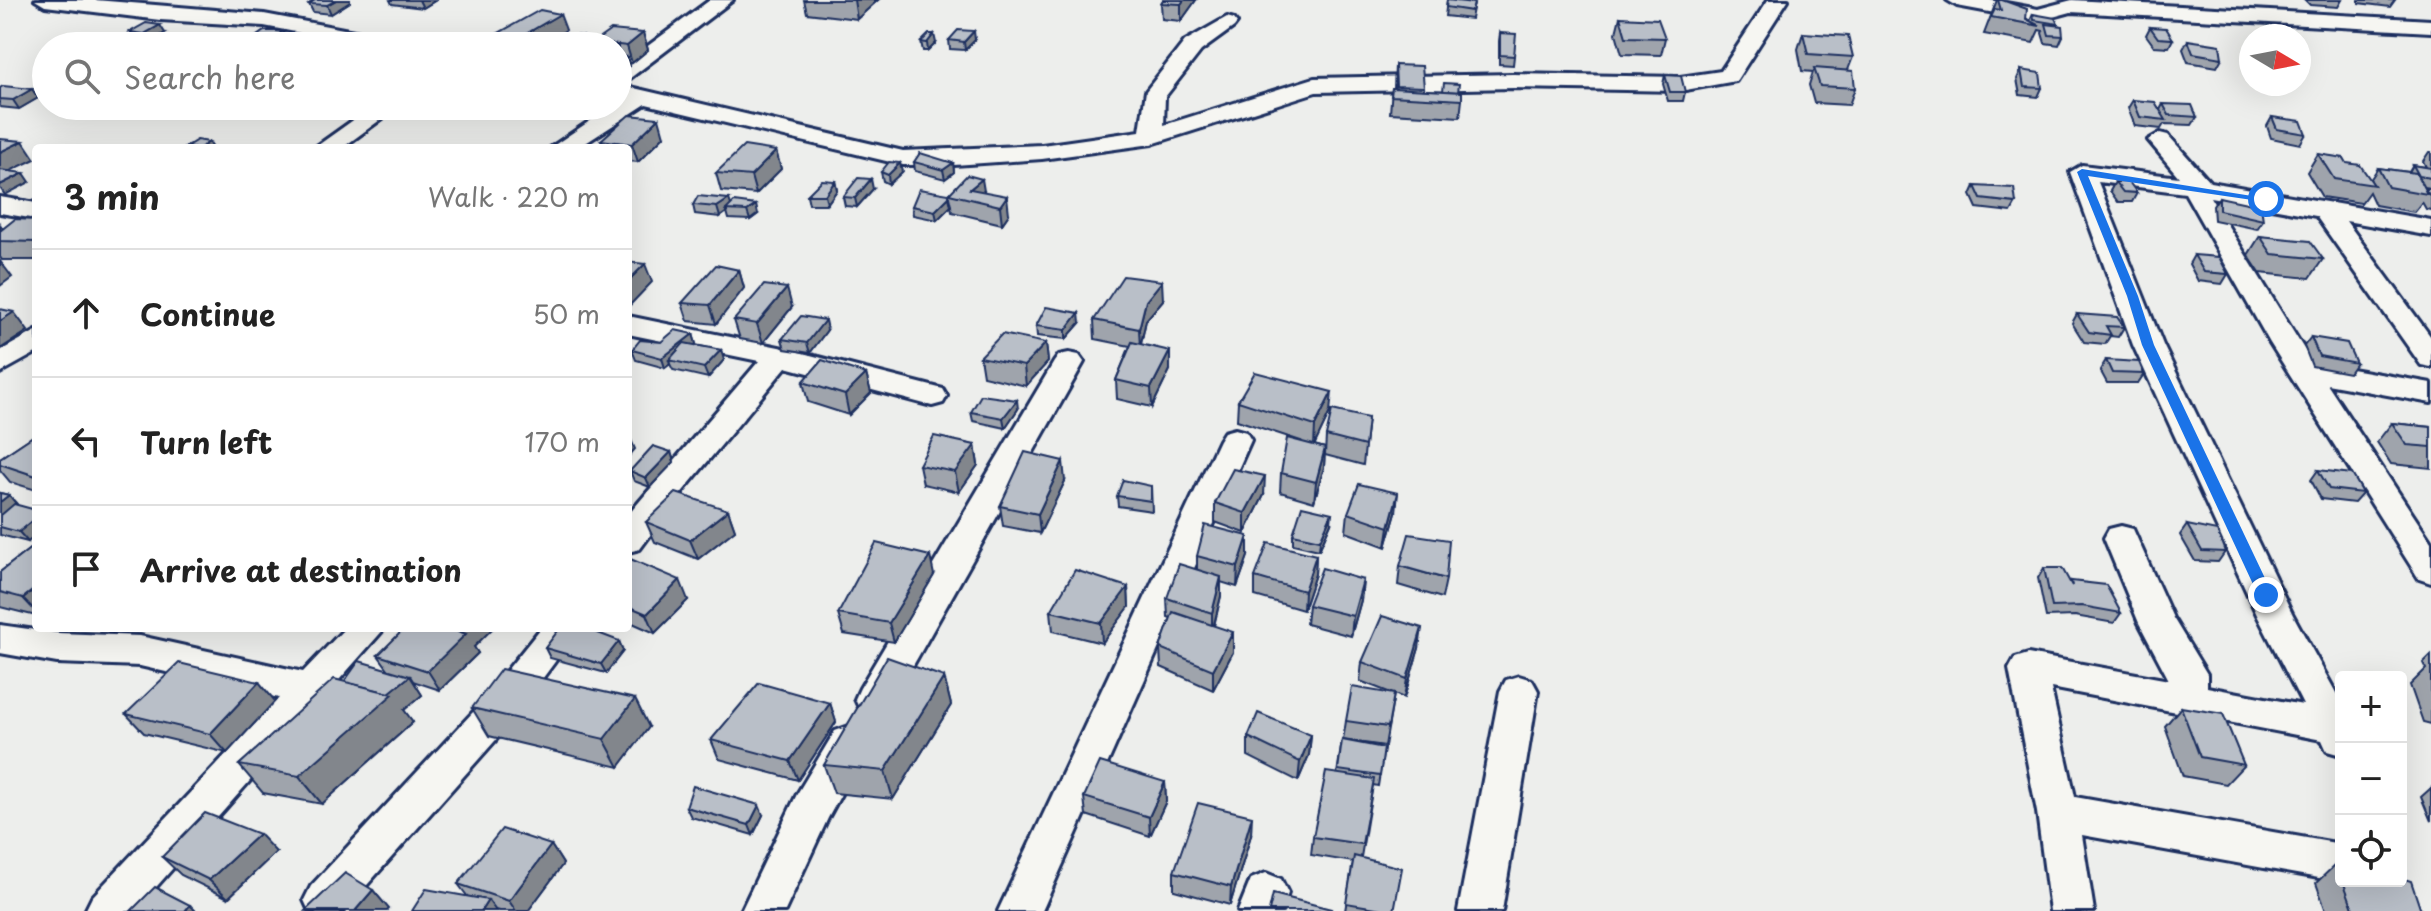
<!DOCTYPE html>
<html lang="en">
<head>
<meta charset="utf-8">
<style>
  body { margin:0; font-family:"Playpen Sans",sans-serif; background:#f6f6f6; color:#222 }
  .controls { position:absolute; right:24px; bottom:24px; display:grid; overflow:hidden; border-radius:8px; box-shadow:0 8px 32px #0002 }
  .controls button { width:72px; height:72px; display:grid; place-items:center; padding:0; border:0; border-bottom:2px solid #e0e0e0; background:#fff; color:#222; font:40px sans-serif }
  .compass { position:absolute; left:2239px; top:24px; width:72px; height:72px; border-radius:50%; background:#fff; box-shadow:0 8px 32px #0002; rotate:100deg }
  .stop { position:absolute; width:24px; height:24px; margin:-18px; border:6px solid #1a73e8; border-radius:50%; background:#fff }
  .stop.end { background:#1a73e8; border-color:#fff; box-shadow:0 2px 8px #0008 }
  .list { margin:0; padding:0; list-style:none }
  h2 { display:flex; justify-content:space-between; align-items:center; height:104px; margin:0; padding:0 32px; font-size:34px }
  h2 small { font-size:26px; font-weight:400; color:#767676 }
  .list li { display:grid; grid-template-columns:52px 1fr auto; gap:24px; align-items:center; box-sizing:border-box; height:128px; padding:0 32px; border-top:2px solid #e0e0e0 }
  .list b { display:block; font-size:30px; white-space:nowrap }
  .list em { font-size:26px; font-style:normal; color:#767676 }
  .icon { flex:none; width:44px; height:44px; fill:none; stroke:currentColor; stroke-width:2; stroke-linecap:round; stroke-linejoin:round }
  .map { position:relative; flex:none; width:2431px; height:911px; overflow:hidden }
  .search { position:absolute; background:#fff; box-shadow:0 8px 32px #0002; left:32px; top:32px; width:600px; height:88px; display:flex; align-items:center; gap:20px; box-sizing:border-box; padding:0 28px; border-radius:44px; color:#767676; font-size:30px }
  .panel { position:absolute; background:#fff; box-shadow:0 8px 32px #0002; left:32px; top:144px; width:600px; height:488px; border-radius:8px }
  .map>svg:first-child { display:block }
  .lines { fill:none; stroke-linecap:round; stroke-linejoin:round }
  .minor-casing { stroke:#1b2f5e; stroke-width:6 }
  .minor { fill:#f6f6f2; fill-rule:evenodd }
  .wall { fill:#9fa4ac; stroke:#1b2f5e; stroke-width:2 }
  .shaded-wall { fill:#82868c; stroke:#1b2f5e; stroke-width:2 }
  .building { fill:#b9bfc8; stroke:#1b2f5e; stroke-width:2 }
  .route { fill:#1a73e8 }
</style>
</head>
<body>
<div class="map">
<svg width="2431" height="911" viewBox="0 0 2431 911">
  <rect width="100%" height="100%" fill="#edeeec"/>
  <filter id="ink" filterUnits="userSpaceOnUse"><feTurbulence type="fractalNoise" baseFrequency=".0125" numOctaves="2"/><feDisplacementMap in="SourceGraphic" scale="16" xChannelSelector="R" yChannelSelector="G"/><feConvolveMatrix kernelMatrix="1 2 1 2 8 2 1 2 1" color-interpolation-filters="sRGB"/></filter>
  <g filter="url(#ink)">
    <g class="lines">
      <g class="minor-casing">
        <g id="minor">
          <polygon points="35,0 95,0 264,14 402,40 413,46 368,46 264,26 160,20 45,6"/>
          <polygon points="710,0 733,0 621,85 903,151 1042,145 1140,131 1146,91 1185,41 1227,17 1234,19 1237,23 1234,27 1201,51 1165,97 1164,125 1314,78 1513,74 1680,77 1721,71 1768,0 1788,0 1736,81 1680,91 1513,88 1316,92 1152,144 1042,159 954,165 903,165 646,104 578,148 550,148 612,106 618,106 623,99 618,98 618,68"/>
          <polygon points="1947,0 1990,0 2038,9 2072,0 2431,20 2431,32 2071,12 2038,21 1957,6"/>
          <polygon points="373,106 399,106 342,148 314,148"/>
          <polygon points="2160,133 2168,135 2210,182 2431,220 2431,236 2346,221 2431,337 2431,367 2421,365 2316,216 2210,197 2312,362 2431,383 2431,403 2327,384 2431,542 2431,583 2419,579 2270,343 2185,193 2098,182 2163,345 2293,615 2341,702 2341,755 2327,751 2322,740 2051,688 2075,797 2341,844 2341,881 2344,881 2341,882 2082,835 2094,911 2050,911 2037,812 2009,669 2015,658 2028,654 2169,680 2139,623 2104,538 2109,529 2121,526 2133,529 2173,618 2207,674 2207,687 2303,705 2258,617 2133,345 2070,172 2082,165 2179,177 2148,140"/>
          <polygon points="0,197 36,203 36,219 0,213"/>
          <polygon points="628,316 779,347 943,389 947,396 943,403 932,406 786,367 679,496 640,549 628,552 628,515 759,361 628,334"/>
          <polygon points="36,331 36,353 0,373 0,351"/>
          <polygon points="1069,353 1079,355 1084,362 888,710 874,715 860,710 855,699 860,688 1054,362 1059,355"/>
          <polygon points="1235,429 1246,432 1251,440 1042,911 998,911 1219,440 1224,432"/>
          <polygon points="0,625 57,633 140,636 303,672 345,628 385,628 135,911 85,911 92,897 279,698 140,666 57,663 0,653"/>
          <polygon points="541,628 580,628 502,733 344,911 309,911 304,900 311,886 474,711"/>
          <polygon points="1519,676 1532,680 1538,691 1502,911 1458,911 1500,691 1506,680"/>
          <polygon points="849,726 863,731 869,743 828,818 785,911 741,911 797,794 835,731"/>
          <polygon points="1266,873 1281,879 1288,893 1282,911 1238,911 1251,879"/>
        </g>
      </g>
      <use href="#minor" class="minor"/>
    </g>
    <g class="wall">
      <polygon points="315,0 350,0 350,2 331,14 313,12 309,4"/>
      <polygon points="390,0 436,0 423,8 392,4"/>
      <polygon points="804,0 878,0 857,19 807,13"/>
      <polygon points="1163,0 1196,0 1181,21 1162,19 1161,3"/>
      <polygon points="1447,0 1474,3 1471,19 1445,16"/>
      <polygon points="1997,0 2002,0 2030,21 2033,14 2058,24 2057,26 2063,36 2059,45 2045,43 2042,33 2043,31 2039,30 2033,43 1984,34"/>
      <polygon points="2305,0 2342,0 2338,7 2310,5"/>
      <polygon points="2359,0 2395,0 2390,7 2359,3"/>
      <polygon points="1620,17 1665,38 1661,55 1622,54 1616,33"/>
      <polygon points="2150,27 2173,39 2169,47 2154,46 2146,35"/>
      <polygon points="566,30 540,46 501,46 497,34"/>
      <polygon points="130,32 165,33 149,42 135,40"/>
      <polygon points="643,33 648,50 632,63 629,63 630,66 618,74 618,46 595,46 594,42"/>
      <polygon points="1500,33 1514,56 1513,65 1499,64 1499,41"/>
      <polygon points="1803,33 1853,57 1848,70 1855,88 1849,105 1814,103 1809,85 1813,72 1802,71 1798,49"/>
      <polygon points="949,40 975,40 965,50 950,49"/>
      <polygon points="2188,40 2222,58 2217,67 2188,62 2183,49"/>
      <polygon points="561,42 585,45 584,46 562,46"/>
      <polygon points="921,42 936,43 928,51 923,51"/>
      <polygon points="1395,65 1424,87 1424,90 1458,92 1462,100 1460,117 1390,113 1392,88 1394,88"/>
      <polygon points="2021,70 2042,88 2038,97 2020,95 2017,79"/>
      <polygon points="1665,75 1685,92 1683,101 1668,101 1663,84"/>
      <polygon points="0,88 32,89 38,98 19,109 0,107"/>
      <polygon points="2133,100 2160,110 2163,104 2197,117 2192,125 2164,124 2161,129 2135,126 2128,108"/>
      <polygon points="2272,117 2306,134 2300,144 2271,138 2267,126"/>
      <polygon points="664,136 638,162 628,161 628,148 604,148 601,140"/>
      <polygon points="776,151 781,169 756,194 721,191 716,173"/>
      <polygon points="2429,152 2431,152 2431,188 2423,187 2425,190 2431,189 2431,210 2426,209 2422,202 2414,212 2375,205 2369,192 2361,203 2322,197 2307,172 2318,154 2347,163 2370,180 2378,168 2409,172 2413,165 2426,167 2423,161"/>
      <polygon points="914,162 953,163 954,172 945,179 915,171"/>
      <polygon points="881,172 902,172 889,184 883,181"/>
      <polygon points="835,181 837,190 827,204 809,204 807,195"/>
      <polygon points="2115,182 2137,193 2132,202 2118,202 2110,191"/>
      <polygon points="1975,186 2016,203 2011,212 1977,208 1971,195"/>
      <polygon points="873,189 857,207 845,206 843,197"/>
      <polygon points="984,191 1009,214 1002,224 952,212 951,206 937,220 913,215 912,206 949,194"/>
      <polygon points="2219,197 2263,220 2257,229 2214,220 2213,206"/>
      <polygon points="693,205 731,205 758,214 750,220 729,219 727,212 720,217 695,214"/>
      <polygon points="36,220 36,260 2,260 0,257 0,224 3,229"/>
      <polygon points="2260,236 2323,259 2310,278 2260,273 2248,255"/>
      <polygon points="2194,255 2228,274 2222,284 2198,281 2189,264"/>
      <polygon points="739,270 744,288 716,324 688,321 682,303"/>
      <polygon points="1163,300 1146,320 1141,344 1170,370 1152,407 1117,399 1116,380 1130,346 1095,339 1094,320"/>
      <polygon points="792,307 763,343 740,339 734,320"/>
      <polygon points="2077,314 2124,327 2118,337 2110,336 2105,344 2084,342 2072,323"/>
      <polygon points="1080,323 1066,339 1037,336 1036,326"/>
      <polygon points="827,330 810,353 785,349 782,339"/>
      <polygon points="693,334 696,344 694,345 721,350 724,360 708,378 673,370 670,364 665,368 636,360 632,350"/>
      <polygon points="2311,337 2356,363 2349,373 2312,366 2304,346"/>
      <polygon points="1046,343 1048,362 1026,386 983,376 980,357"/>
      <polygon points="2106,360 2144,374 2138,383 2107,383 2100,370"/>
      <polygon points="866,374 871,393 849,415 808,402 803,382"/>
      <polygon points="1238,401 1330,412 1314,445 1325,448 1324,467 1314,502 1280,492 1281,473 1301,441 1237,420"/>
      <polygon points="1018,409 1005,428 973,421 971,412"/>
      <polygon points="1368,418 1363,465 1325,455 1326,436"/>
      <polygon points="2392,423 2431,427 2431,468 2391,464 2377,442"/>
      <polygon points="36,434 36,490 10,482 0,470 0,458"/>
      <polygon points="975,445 978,465 959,492 923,484 919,465"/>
      <polygon points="671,452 674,462 650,487 634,481 630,471"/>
      <polygon points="2318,470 2363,493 2354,503 2321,499 2311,480"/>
      <polygon points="1065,481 1040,533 1003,526 1000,506"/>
      <polygon points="1151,486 1152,511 1118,506 1117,496"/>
      <polygon points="0,493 9,495 17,504 28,542 0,535"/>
      <polygon points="1264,495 1245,533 1215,522 1215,503"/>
      <polygon points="728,510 735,530 698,559 655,542 646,522"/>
      <polygon points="1396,512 1386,547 1346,532 1348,513"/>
      <polygon points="1331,523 1319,550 1293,544 1293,534"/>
      <polygon points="2187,525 2225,552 2218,562 2195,561 2180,535"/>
      <polygon points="36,544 36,616 0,607 0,572"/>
      <polygon points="1316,555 1315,574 1303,610 1255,596 1255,577"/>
      <polygon points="1197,556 1248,556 1237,587 1221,582 1221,596 1214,626 1233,652 1213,690 1161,667 1160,648 1171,618 1168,617 1167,598 1197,570"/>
      <polygon points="628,558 688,600 655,633 628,621"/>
      <polygon points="1400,566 1446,579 1442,598 1398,585"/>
      <polygon points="2044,568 2070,583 2071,581 2121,613 2114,623 2075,616 2046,617 2038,578"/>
      <polygon points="934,575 894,642 844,634 838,614"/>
      <polygon points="1363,580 1361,600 1351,636 1306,624 1308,605"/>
      <polygon points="1128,587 1129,607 1102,643 1053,631 1051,611"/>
      <polygon points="619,641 623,651 606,673 550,658 545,648"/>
      <polygon points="474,647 478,653 440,690 413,681 422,695 404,710 413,722 322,804 263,793 239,765 344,682 388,669 378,655"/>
      <polygon points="1419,648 1404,698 1394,694 1385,746 1343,740 1346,721 1391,693 1360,681 1362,662"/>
      <polygon points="2431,655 2431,724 2423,722 2410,685 2426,669 2423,663"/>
      <polygon points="944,677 951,705 893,799 834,793 824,765"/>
      <polygon points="275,701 227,753 144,733 126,714"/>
      <polygon points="830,703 836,722 798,780 719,759 711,740"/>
      <polygon points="2181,707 2244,765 2226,784 2183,776 2165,726"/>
      <polygon points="472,708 649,727 619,767 489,736"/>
      <polygon points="1311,735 1309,755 1298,781 1248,756 1248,737"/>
      <polygon points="1342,740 1384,748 1378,786 1373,785 1361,857 1394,911 1345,911 1353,862 1311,855 1313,837 1337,774"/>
      <polygon points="1165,782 1166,801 1150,836 1086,815 1084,797"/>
      <polygon points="2431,788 2431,821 2421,797"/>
      <polygon points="686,807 763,815 753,835 691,817"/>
      <polygon points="1251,835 1230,905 1174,890 1174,872"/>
      <polygon points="551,845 563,864 528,911 499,911 495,910 468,897 458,884"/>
      <polygon points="276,852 228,898 181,875 162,857"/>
      <polygon points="2336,864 2341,865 2341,881 2401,881 2421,911 2326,911 2316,883"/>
    </g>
    <g class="shaded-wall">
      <polygon points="336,0 350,0 350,2 331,14 327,5"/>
      <polygon points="419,0 436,0 423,8"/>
      <polygon points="854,0 878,0 857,19"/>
      <polygon points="1184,0 1196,0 1181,21 1181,4"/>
      <polygon points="560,14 566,30 540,46 520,46 517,39"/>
      <polygon points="160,25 165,33 149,42 144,34"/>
      <polygon points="283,31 287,40 279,46 263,46"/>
      <polygon points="974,31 975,40 965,50 964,42"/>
      <polygon points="643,33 648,50 632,63 627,46"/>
      <polygon points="934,34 936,43 928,51 927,43"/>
      <polygon points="582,36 585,45 572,46 572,44"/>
      <polygon points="627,57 630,66 618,74 618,64"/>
      <polygon points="32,89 38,98 19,109 13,100"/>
      <polygon points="659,118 664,136 638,162 632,144"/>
      <polygon points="23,141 35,159 0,176 0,152"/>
      <polygon points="209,142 213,148 200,148"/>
      <polygon points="776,151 781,169 756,194 751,176"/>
      <polygon points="900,163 902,172 889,184 888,175"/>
      <polygon points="953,163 954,172 945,179 943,170"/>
      <polygon points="24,173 30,182 5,195 0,188 0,185"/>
      <polygon points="871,179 873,189 857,207 855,198"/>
      <polygon points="982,179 985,197 970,189"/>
      <polygon points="835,181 837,190 827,204 825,195"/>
      <polygon points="1007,196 1009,214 1002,224 1000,206"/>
      <polygon points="949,197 951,206 937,220 935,211"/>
      <polygon points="729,199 732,208 726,210 727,212 720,217 717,207"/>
      <polygon points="756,205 758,214 750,220 747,211"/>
      <polygon points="0,261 12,277 0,286"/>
      <polygon points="645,264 652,282 630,305 628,299 628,281"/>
      <polygon points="739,270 744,288 716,324 710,305"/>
      <polygon points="1162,281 1163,300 1146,320 1140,348 1139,329 1146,301"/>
      <polygon points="787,288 792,307 763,343 757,324"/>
      <polygon points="14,312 28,331 0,349 0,321"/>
      <polygon points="1079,313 1080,323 1066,339 1066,330"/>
      <polygon points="825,320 827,330 810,353 807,343"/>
      <polygon points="693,334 696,344 673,361 669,360 670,364 665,368 662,358"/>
      <polygon points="1046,343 1048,362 1026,386 1024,366"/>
      <polygon points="721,350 724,360 708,378 704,368"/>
      <polygon points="1170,351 1170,370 1152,407 1151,388"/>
      <polygon points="866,374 871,393 849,415 845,395"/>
      <polygon points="1332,392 1330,412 1314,446 1315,426"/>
      <polygon points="1017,400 1018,409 1005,428 1003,418"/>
      <polygon points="628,433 635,449 628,457"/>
      <polygon points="975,445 978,465 959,492 955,472"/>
      <polygon points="1325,448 1324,467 1314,502 1316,482"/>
      <polygon points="671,452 674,462 650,487 646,478"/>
      <polygon points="1063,461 1065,481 1040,533 1038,514"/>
      <polygon points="1265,476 1264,495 1245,533 1245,513"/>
      <polygon points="1398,493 1396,512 1386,547 1389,527"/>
      <polygon points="9,495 17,505 0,518 0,502"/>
      <polygon points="728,510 735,530 698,559 690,540"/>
      <polygon points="1332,513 1331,523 1319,550 1320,540"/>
      <polygon points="36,518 36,535 28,542 19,532"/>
      <polygon points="1248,536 1248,556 1237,587 1238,567"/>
      <polygon points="1316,555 1315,574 1303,610 1304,591"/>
      <polygon points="930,556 934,575 894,642 889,623"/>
      <polygon points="1221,577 1221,596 1212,632 1212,613"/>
      <polygon points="680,580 688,600 655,633 647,614"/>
      <polygon points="1363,580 1361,600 1351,636 1353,616"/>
      <polygon points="1128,587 1129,607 1102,643 1101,623"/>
      <polygon points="36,588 36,612 23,598"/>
      <polygon points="461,628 493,628 474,647 478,653 440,690 428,671"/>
      <polygon points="1422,628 1419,648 1404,698 1407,679"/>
      <polygon points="1233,632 1233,652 1213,690 1213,670"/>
      <polygon points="619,641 623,651 606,673 601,664"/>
      <polygon points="410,676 422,695 404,710 413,722 322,804 299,776 382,698"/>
      <polygon points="944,677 951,705 893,799 885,771"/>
      <polygon points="259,682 275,701 227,753 210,734"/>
      <polygon points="635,699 649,727 619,767 604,739"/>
      <polygon points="830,703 836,722 798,780 790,761"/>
      <polygon points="1311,735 1309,755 1298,781 1300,762"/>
      <polygon points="1165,782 1166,801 1150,836 1149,817"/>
      <polygon points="759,805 763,815 753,835 749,825"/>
      <polygon points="1252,816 1251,835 1230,905 1231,887"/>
      <polygon points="259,834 276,852 228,898 209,880"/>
      <polygon points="551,845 563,864 528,911 516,911 509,901"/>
      <polygon points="373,890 389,909 387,911 355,911"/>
      <polygon points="488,900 496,911 481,911"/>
      <polygon points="190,905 196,911 185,911"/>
    </g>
    <g class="building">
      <polygon points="315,0 336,0 327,5 309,4"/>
      <polygon points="1163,0 1184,0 1181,4 1161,3"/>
      <polygon points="1447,0 1474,3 1472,11 1446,7"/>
      <polygon points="1998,0 2002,0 2027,9 2026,19 2040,26 1991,17 1995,9 2001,10"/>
      <polygon points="540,10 560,14 517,39 497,34"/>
      <polygon points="2033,14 2055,18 2058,24 2034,20"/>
      <polygon points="1620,17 1658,19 1665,38 1626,37"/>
      <polygon points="146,23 160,25 144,34 130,32"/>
      <polygon points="2046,24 2062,26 2063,36 2049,35"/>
      <polygon points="2150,27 2166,28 2173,39 2158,38"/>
      <polygon points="611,30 643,33 627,46 594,42"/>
      <polygon points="958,30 974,31 964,42 949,40"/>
      <polygon points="264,31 283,31 263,46 243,46"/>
      <polygon points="1500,33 1516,34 1514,56 1500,55"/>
      <polygon points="1803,33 1848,36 1853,57 1808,54"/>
      <polygon points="929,34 934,34 927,43 921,42"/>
      <polygon points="572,35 582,36 572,44 561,42"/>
      <polygon points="2188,40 2220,45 2222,58 2193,53"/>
      <polygon points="88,44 159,45 83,46"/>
      <polygon points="618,56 627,57 618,64"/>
      <polygon points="1395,65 1422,66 1424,87 1396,86"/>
      <polygon points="1814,68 1853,71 1855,88 1820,86"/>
      <polygon points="2021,70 2040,73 2042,88 2024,87"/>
      <polygon points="1665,75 1681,76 1685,92 1670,92"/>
      <polygon points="1444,83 1459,84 1458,92 1443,91"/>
      <polygon points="3,86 32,89 13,100 0,99 0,88"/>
      <polygon points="1392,88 1462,92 1462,100 1391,96"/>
      <polygon points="2133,100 2155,102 2166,120 2140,117"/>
      <polygon points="2163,104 2192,105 2197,117 2169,115"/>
      <polygon points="629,115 659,118 632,144 601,140"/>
      <polygon points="2272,117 2301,121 2306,134 2277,129"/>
      <polygon points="0,139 23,141 0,152"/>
      <polygon points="197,140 209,142 200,148 184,148"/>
      <polygon points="744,146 776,151 751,176 716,173"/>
      <polygon points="920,153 953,163 943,170 914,162"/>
      <polygon points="2318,154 2344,158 2347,163 2360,165 2374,185 2334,179"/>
      <polygon points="889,162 900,163 888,175 881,172"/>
      <polygon points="2413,165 2431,168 2431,178 2419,176"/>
      <polygon points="2378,168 2416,173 2427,194 2388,187"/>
      <polygon points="0,170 24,173 0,185"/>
      <polygon points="967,175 982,179 970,189 1007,196 1000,206 949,194"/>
      <polygon points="858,178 871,179 855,198 843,197"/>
      <polygon points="822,180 835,181 825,195 807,195"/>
      <polygon points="2115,182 2129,182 2137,193 2123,192"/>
      <polygon points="1975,186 2014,188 2016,203 1981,199"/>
      <polygon points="919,189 949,194 949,197 935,211 912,206"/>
      <polygon points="2425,189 2431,189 2431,197"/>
      <polygon points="698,196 729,199 717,207 693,205"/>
      <polygon points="2219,197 2261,206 2263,220 2219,210"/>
      <polygon points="734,202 756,205 747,211 726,210"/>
      <polygon points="15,219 36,220 36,242 0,241 0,231"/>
      <polygon points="2260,236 2310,241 2323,259 2272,254"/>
      <polygon points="2194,255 2219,257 2228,274 2204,272"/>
      <polygon points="628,262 645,264 628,281"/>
      <polygon points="716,265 739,270 710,305 682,303"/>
      <polygon points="1123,276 1162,281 1146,301 1139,329 1094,320"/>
      <polygon points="764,285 787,288 757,324 734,320"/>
      <polygon points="1046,307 1079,313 1066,330 1036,326"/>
      <polygon points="0,309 14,312 0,321"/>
      <polygon points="2077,314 2117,317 2124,327 2106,326 2111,335 2089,332"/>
      <polygon points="801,316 825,320 807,343 782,339"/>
      <polygon points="675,330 693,334 662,358 632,350 640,340 661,342"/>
      <polygon points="1002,334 1046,343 1024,366 980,357"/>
      <polygon points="2311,337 2347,343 2356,363 2319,356"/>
      <polygon points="1132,342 1170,351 1151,388 1116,380"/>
      <polygon points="684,343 721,350 704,368 669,360"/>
      <polygon points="822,360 866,374 845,395 803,382"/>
      <polygon points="2106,360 2139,362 2144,374 2112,373"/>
      <polygon points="1255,372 1332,392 1315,426 1238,401"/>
      <polygon points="981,395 1017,400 1003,418 971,412"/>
      <polygon points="1332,410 1368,418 1365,446 1326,436"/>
      <polygon points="2392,423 2431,427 2431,447 2407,445"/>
      <polygon points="36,434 36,476 0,464 0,458"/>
      <polygon points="934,436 975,445 955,472 919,465"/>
      <polygon points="1287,438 1325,448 1316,482 1281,473"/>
      <polygon points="653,446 671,452 646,478 630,471"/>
      <polygon points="1025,452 1063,461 1038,514 1000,506"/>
      <polygon points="1233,469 1265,476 1245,513 1215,503"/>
      <polygon points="2318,470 2352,474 2363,493 2329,489"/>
      <polygon points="1123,480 1151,486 1151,501 1117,496"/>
      <polygon points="1359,484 1398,493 1389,527 1348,513"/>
      <polygon points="0,493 9,495 0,502"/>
      <polygon points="676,493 728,510 690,540 646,522"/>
      <polygon points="14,504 36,510 36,518 19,532 0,527 0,516"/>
      <polygon points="1302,506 1332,513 1320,540 1293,534"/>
      <polygon points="1205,525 1248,536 1238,567 1197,556"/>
      <polygon points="2187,525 2217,531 2225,552 2202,551"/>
      <polygon points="1409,534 1449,540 1446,579 1400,566"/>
      <polygon points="876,543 930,556 889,623 838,614"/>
      <polygon points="1268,543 1316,555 1304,591 1255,577"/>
      <polygon points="36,544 36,588 23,598 0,592 0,572"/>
      <polygon points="628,558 680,580 647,614 628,606"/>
      <polygon points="1179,564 1221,577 1212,613 1167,598"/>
      <polygon points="1322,568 1363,580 1353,616 1308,605"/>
      <polygon points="2044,568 2062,568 2072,586 2071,581 2106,585 2121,613 2082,606 2052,607"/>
      <polygon points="1075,570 1128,587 1101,623 1051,611"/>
      <polygon points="1173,612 1233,632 1213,670 1160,648"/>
      <polygon points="1382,616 1422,628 1407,679 1362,662"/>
      <polygon points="405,628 461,628 458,631 466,634 428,671 378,655"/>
      <polygon points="560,628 585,628 619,641 601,664 545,648"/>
      <polygon points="887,657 944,677 885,771 824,765"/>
      <polygon points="359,661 410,676 389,693 344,682"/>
      <polygon points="179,663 259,682 210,734 126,714"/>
      <polygon points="501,669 635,699 604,739 472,708"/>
      <polygon points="334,679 393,694 299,776 239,765"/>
      <polygon points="759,683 830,703 790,761 711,740"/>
      <polygon points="1352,687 1394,694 1388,727 1346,721"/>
      <polygon points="2181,707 2223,714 2244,765 2200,757"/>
      <polygon points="1258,713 1311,735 1300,762 1248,737"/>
      <polygon points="1342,740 1384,748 1380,776 1338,770"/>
      <polygon points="1100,762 1165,782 1149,817 1084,797"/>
      <polygon points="1326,772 1374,779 1362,844 1313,837"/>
      <polygon points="693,786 759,805 749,825 686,807"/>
      <polygon points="1198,803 1252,816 1231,887 1174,872"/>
      <polygon points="205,813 259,834 209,880 162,857"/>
      <polygon points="502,829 551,845 509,901 458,884"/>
      <polygon points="1354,856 1402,868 1394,911 1346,903"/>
      <polygon points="2336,864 2341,865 2341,877"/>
      <polygon points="345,873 373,890 355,911 305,911"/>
      <polygon points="2401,878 2411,881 2421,911 2354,911 2343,881 2401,881"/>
      <polygon points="155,887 190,905 185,911 131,911"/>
      <polygon points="426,889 488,900 481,911 412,911"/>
      <polygon points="1273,894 1331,909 1330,911 1269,911"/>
    </g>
  </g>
  <polygon class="route" points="2082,169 2271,199 2266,202 2088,176 2138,296 2154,345 2273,595 2271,598 2266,600 2258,595 2142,345 2127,296 2077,172"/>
</svg>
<div class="controls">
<button>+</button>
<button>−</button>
<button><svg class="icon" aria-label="locate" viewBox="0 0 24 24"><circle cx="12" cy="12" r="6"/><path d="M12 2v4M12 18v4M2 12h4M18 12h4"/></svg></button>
</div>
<svg class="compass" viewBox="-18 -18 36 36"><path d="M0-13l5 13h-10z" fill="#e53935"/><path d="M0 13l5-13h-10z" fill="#767676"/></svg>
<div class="stop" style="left:2266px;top:199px"></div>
<div class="stop end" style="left:2266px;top:595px"></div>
<div class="search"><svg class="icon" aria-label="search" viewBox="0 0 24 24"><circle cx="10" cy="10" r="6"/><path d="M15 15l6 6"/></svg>Search here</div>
<section class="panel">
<h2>3 min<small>Walk · 220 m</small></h2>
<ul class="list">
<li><svg class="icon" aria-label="ahead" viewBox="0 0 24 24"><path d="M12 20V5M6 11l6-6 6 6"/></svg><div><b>Continue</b></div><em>50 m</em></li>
<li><svg class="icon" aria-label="left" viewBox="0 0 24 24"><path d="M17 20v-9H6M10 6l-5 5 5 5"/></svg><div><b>Turn left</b></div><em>170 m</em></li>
<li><svg class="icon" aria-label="arrive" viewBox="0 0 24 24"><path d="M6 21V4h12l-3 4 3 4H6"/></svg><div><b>Arrive at destination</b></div></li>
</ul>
</section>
</div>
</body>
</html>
